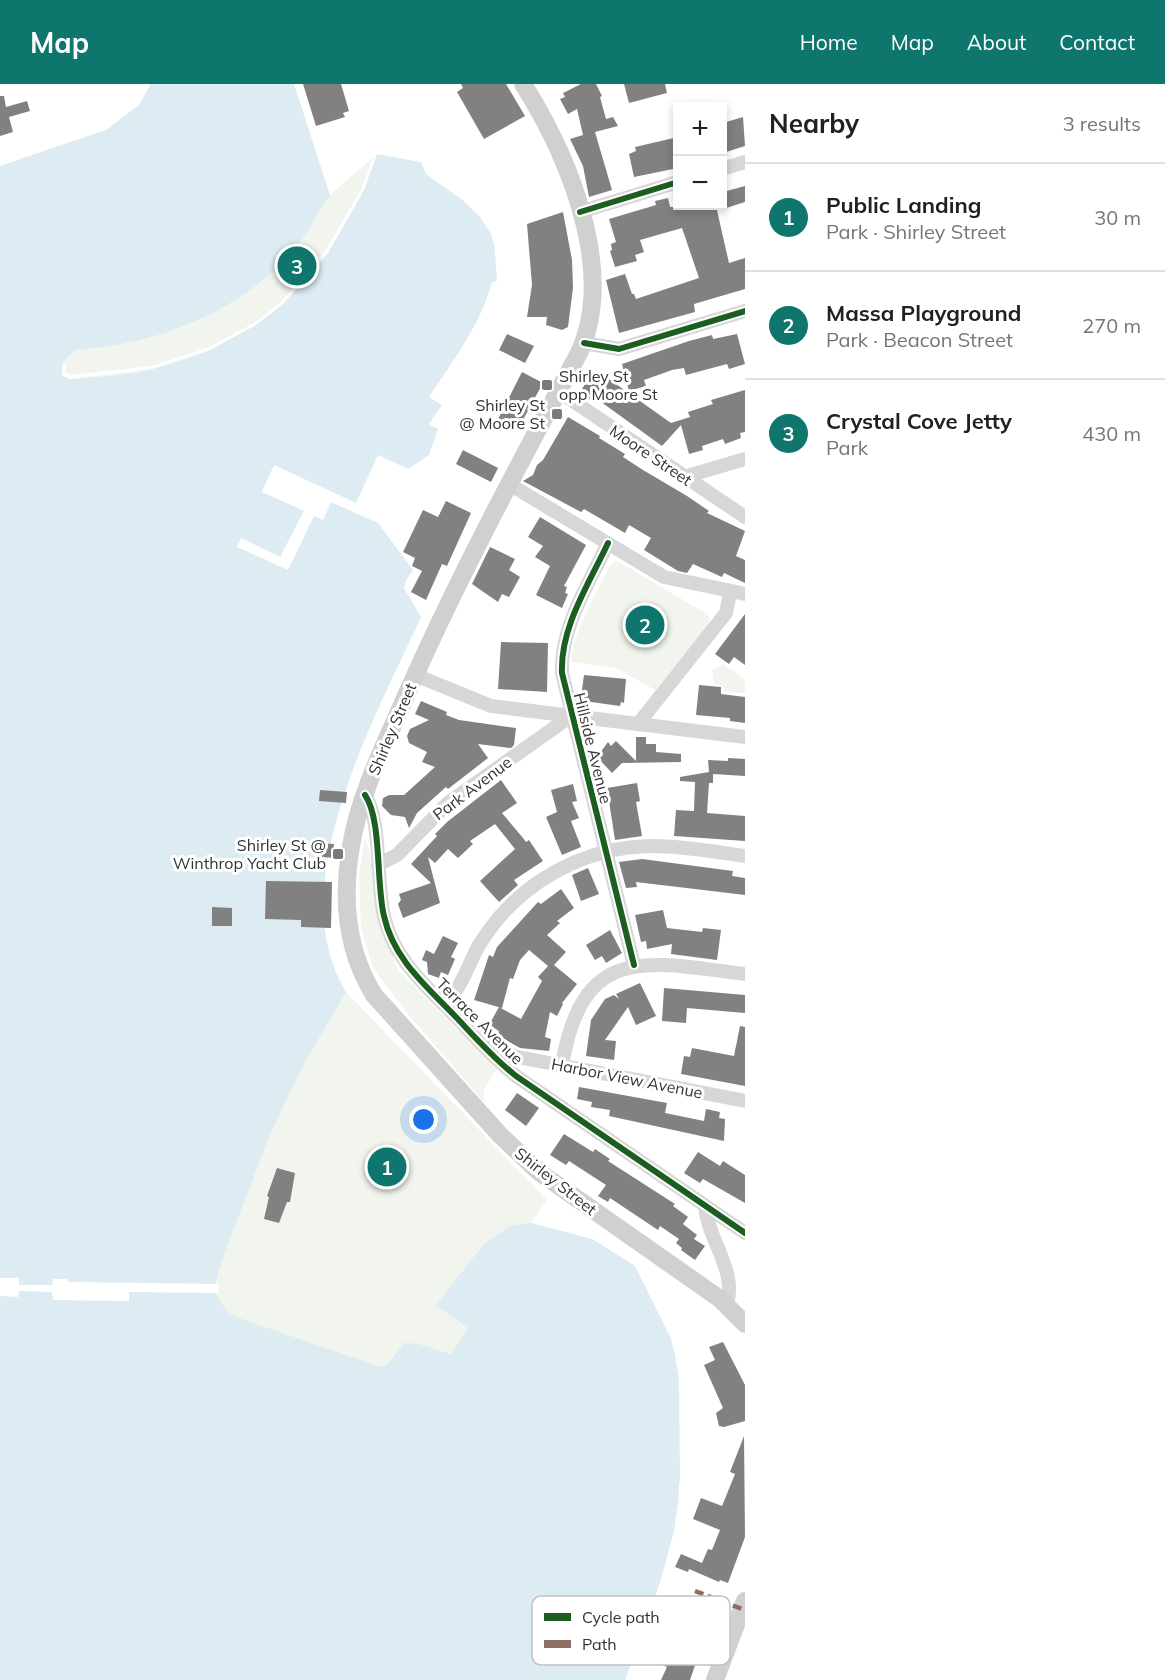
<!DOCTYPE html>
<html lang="en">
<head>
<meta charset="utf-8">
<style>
  body { margin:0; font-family:Mulish,sans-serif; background:#f6f6f6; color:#202124 }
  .controls { position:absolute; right:18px; top:18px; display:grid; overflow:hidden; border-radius:0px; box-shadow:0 3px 9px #0003 }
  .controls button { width:54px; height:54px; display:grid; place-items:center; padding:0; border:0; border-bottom:2px solid #e0e0e0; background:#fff; color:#202124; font:30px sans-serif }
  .you { position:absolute; left:424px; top:1036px; width:21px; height:21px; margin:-15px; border:4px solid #fff; border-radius:50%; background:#1a73e8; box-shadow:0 0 0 9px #1a73e833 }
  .badge { display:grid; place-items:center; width:39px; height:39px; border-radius:50%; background:#0f766e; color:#fff; font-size:20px; font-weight:700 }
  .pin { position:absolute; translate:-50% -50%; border:3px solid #fff; box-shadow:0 2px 6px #0006 }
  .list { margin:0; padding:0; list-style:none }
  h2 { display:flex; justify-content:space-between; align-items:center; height:78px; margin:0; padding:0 24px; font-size:26px }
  h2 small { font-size:20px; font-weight:400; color:#757577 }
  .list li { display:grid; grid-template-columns:39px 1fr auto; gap:18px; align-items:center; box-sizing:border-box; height:108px; padding:0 24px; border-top:2px solid #e0e0e0 }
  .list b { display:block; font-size:22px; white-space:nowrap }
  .list p { margin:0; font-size:20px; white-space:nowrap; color:#757577 }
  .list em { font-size:20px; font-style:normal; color:#757577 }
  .map { position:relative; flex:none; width:745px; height:1596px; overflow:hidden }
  header { display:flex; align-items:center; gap:36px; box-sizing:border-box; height:84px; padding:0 30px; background:#0f766e; color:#fff }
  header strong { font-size:28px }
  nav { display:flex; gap:33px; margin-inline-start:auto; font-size:21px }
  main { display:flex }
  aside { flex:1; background:#fff }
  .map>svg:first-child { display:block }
  .green { fill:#f1f5ed }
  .water { fill:#ddebf3 }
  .pier { fill:#fff }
  .building { fill:#818181 }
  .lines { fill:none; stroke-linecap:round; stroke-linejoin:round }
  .minor { stroke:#d7d7d7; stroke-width:14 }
  .secondary { stroke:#d0d0d0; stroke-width:18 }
  .quiet { stroke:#8d6e63; stroke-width:4.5; stroke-dasharray:9 4.5; stroke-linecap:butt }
  .cycleway-casing { stroke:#fff; stroke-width:10 }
  .cycleway { stroke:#1b5e20; stroke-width:6 }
  .poi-dot { fill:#7a7a7a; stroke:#fff; stroke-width:2 }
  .labels { text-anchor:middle; stroke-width:6; stroke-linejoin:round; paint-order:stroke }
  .poi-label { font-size:16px; fill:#333; stroke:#fff; text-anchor:end }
  .street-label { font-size:16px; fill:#333; stroke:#fff }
  .key { fill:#fff; stroke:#c2c2c2; stroke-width:1.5 }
  .key-label { font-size:16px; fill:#333 }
</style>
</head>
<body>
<header>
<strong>Map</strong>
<nav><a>Home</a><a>Map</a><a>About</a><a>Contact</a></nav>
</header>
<main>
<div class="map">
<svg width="745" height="1596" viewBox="0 0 745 1596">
  <rect width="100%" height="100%" fill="#fff"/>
  <g class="green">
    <polygon points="151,0 294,0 330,111 377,70 347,138 308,194 168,318 51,320 0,82 106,46 139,21"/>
    <path d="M 396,466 L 413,486 L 406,496 L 404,504 L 421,533 C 376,632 280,803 346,908 L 547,1116 L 531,1139 L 592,1155 L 635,1182 L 671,1255 L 675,1271 L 679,1297 L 679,1418 L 674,1447 L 661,1495 L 625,1596 L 483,1276 L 254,1299 L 150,1133 Z"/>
    <path d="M 615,478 L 619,478 L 707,530 L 710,535 L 708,542 L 655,606 L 616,584 L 571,578 C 572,549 597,508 610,481 Z"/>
    <polygon points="723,580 745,596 745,609 724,608 724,603 714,599 712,587"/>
    <polygon points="365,754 370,770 376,827 398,886 496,985 483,1008 485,1019 413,936 373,884 361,844 359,791"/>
  </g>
  <path class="water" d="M 151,0 L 294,0 L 330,112 C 318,125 313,140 303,154 C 250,225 161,260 75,266 L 63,278 L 62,291 L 70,295 C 98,293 126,292 152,285 C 268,256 337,180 377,70 L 421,78 C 427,92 437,98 450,107 C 487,132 499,152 497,197 L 492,198 C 480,242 454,275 429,313 L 442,321 L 429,340 L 438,345 L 429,371 L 408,385 L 378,371 L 356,419 L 274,381 L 262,408 L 304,427 L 280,473 L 241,454 L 237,463 L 288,486 L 314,432 L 323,436 L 331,418 L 378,439 L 413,486 L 406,496 L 404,504 L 421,533 C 376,632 280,802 346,908 L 305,978 L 270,1050 L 221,1179 L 215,1201 L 217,1213 L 227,1227 L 236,1233 L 381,1283 L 389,1279 L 404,1259 L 419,1260 L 451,1270 L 468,1244 L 436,1221 L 483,1161 L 510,1142 L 531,1139 L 592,1155 L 635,1182 L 671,1255 L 675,1271 L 679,1297 L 680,1395 L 674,1447 L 661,1495 L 625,1596 L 0,1596 L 0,82 L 106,46 L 139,21 Z"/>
  <g class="pier">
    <polygon points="375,68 422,75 429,88 464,113 482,131 497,153 500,195 497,197 494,154 480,133 462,115 426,90 421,78 377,70 364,106 328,169 283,220 256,241 208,267 152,285 70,295 62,291 63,278 66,280 65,289 71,291 152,282 207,264 254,239 281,218 325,167 362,104"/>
    <polygon points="0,1194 19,1194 19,1201 52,1201 53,1195 67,1195 68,1198 219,1200 219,1209 129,1208 129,1217 53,1216 52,1208 19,1207 18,1213 0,1212"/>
  </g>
  <g class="building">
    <polygon points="303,0 341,0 349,27 343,29 345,33 316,42"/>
    <polygon points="461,0 506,0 525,32 484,55 457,8 463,4"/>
    <polygon points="581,0 596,0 602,12 600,13 606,35 613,33 618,42 595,48 612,106 589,113 583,82 570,55 583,51 577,25 568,30 560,15 565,13 563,9"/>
    <polygon points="624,0 665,0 667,9 629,19"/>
    <polygon points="0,12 4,12 6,23 27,17 30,27 9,33 13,48 0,52"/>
    <polygon points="743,33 745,62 723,69 723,39"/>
    <polygon points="678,53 678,84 634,93 629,70 636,67 635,63"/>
    <polygon points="745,102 745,118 723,125 723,108"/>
    <polygon points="668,114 670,123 716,122 729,179 745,174 745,205 694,220 695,228 619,249 606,196 625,190 632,210 634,210 636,215 699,194 682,144 640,156 644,168 635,171 637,177 615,183 610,167 612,166 611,160 616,158 609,135 656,121 655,117"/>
    <polygon points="563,128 572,176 573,204 568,243 562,246 546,241 547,233 527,233 532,201 527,140"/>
    <polygon points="507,250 534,262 525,279 499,266"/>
    <polygon points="737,250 745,280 729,285 727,280 686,291 684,284 672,286 644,296 646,302 629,307 622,280 689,257 712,251 713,255"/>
    <polygon points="522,288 543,299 518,345 498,335"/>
    <polygon points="593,288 597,291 599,288 671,339 690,333 688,328 713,320 711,316 745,306 745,348 740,349 741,354 725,360 723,355 702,362 703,366 689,370 681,341 662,362 597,315 591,316 580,308"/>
    <polygon points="568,333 600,352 599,354 625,370 623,373 643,386 687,412 709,427 707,429 745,447 736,472 745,476 745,499 724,489 722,493 693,480 687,489 678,487 644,466 651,454 629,441 625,449 584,425 581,428 523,397 533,391 537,381 543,376"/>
    <polygon points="463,366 498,384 491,398 456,380"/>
    <polygon points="446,417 471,429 447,482 442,480 426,516 411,508 422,487 412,482 415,474 403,468 423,426 438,433"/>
    <polygon points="540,433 586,461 564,502 567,503 565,509 568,510 562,524 536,511 550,482 535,473 543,462 528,453"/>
    <polygon points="490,463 515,475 509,486 520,493 509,513 502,510 498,518 472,500"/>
    <polygon points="745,530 745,581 734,573 729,580 715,570"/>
    <polygon points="501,558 548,559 547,608 498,605"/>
    <polygon points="584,591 626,595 624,619 621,618 620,622 584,617 584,613 581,613"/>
    <polygon points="699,601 721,603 721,610 745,613 745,639 730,637 730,634 696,631"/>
    <polygon points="421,617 447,628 446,631 459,636 516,644 514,661 511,664 478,660 488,674 448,705 446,703 417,729 409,744 405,733 391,731 382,722 383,714 389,711 404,711 435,683 422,678 427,668 409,659 407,652 410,645 429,636 415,630"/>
    <polygon points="636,653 646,653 646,660 656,660 656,668 681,670 681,678 622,679 612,689 597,673 608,658 611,662 616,657 636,677"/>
    <polygon points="728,674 745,675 745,692 713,690 713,699 709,699 707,729 745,732 745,757 674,752 676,726 694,727 695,698 680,697 680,693 709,688 708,676 728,677"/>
    <polygon points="501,696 517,719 502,729 523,754 526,758 529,756 543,777 514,796 518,801 499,818 480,797 515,765 495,740 470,757 473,760 458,774 448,765 435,779 428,773 440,819 403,834 398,820 401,816 399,810 431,799 411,780 437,752 435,750 447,738"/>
    <polygon points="637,699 640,717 636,718 642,752 615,756 607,704"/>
    <polygon points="573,700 577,717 572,718 579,734 571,737 581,763 562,771 546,733 557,728 551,706"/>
    <polygon points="320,706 347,708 346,719 319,717"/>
    <polygon points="317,759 334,760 333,774 316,772"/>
    <polygon points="642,775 733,787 732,792 745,794 745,811 636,798 637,803 626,804 619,778"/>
    <polygon points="588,784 599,810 581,817 572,791"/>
    <polygon points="266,797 332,798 331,844 301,843 301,836 265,835"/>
    <polygon points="561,805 574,824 557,837 560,839 547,851 566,868 554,881 577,900 562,919 563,920 557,932 550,928 545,953 551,955 549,967 520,964 497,951 499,947 489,941 499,923 521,935 542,897 538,893 548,882 529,866 520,876 513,895 510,894 502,924 474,916 489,871 493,873 497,863 538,818 541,820"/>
    <polygon points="212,823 232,824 232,842 212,842"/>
    <polygon points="663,826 667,844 702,848 703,844 721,846 717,876 671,870 672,860 647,865 646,857 641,858 635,831"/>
    <polygon points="610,846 622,869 606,879 602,872 595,876 586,861"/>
    <polygon points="443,852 458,859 451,873 455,875 448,891 441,888 439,894 428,890 427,878 422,876 426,866 434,870"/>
    <polygon points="640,899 656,932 636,941 628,923 605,956 616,957 614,976 586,972 591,936 605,915 614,911 619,915 616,910"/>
    <polygon points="664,904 745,911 745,929 687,924 686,939 662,937"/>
    <polygon points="740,942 745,943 745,1002 681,990 684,972 690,973 692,964 734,972"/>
    <polygon points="579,1003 667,1019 665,1029 704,1037 706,1025 720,1028 719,1034 725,1035 724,1057 609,1032 610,1026 591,1023 592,1018 577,1015"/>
    <polygon points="517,1009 539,1024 526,1042 505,1026"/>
    <polygon points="564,1050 593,1068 595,1065 610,1075 608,1077 675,1120 673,1122 688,1133 683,1140 697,1151 694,1155 705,1162 695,1176 681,1166 682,1164 676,1159 679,1155 660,1142 658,1146 610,1114 608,1118 598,1112 606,1101 569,1077 566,1081 550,1071"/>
    <polygon points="698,1068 720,1082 723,1077 745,1091 745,1119 703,1095 700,1099 684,1089"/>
    <polygon points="277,1084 295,1089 290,1118 287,1118 279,1139 264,1135 269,1113 267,1112"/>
    <polygon points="723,1258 745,1301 745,1337 724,1343 719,1342 716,1329 723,1324 704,1281 715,1276 709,1263"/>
    <polygon points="744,1352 745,1453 728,1499 720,1496 719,1498 689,1485 688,1488 675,1483 681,1470 702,1479 708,1465 712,1466 720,1446 693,1435 701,1414 722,1422 735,1390 730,1388"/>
    <polygon points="696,1520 714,1526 690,1596 661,1596 667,1583 658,1579 664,1563 672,1563 679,1546 686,1548"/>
  </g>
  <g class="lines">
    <g class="minor">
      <polyline points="722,85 745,78"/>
      <polyline points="580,128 678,98"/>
      <polyline points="584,259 619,265 745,227"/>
      <polyline points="558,307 745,433"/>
      <polyline points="684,393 745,375"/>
      <polyline points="509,400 664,493 745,510"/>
      <path d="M 608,459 C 589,500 560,543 562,589 L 634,881"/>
      <polyline points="415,591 491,622 745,653"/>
      <polyline points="638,640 726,529 730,509"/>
      <path d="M 365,711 C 382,735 376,801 384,832 C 393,874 425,901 454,931 C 474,952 493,974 516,992 L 745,1149"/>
      <polyline points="378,781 397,771 448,719 571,632"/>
      <path d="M 442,918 C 462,909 469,876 481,858 C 518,799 584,762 654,762 C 684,762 715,768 745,772"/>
      <polyline points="488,962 518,973 745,1017"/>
      <path d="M 562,981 C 583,858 647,878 745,890"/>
      <path d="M 705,1122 C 708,1156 737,1186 727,1220"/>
    </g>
    <g class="secondary">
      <path d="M 523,0 C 568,71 617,187 579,269 C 519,380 460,490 409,605 C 387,656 360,708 351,762 C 342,814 346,866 374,911 L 500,1051 L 539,1088 L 720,1215 L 745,1240"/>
      <polyline points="715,1596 745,1517"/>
    </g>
    <polyline class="quiet" points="695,1507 742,1525"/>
    <g class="cycleway-casing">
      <g id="cycleway">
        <polyline points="580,128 678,98"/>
        <polyline points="584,259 619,265 745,227"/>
        <path d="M 608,459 C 589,500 560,543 562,589 L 634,881"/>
        <path d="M 365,711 C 382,735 376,801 384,832 C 393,874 425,901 454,931 C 474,952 493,974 516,992 L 745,1149"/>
      </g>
    </g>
    <use href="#cycleway" class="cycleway"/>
  </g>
  <g class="poi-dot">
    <rect x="541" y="295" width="12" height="12" rx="3"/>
    <rect x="551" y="324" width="12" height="12" rx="3"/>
    <rect x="332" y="764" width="12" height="12" rx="3"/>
  </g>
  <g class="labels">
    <g class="poi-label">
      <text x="559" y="298" text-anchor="start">Shirley St<tspan x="559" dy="18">opp Moore St</tspan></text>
      <text x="545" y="327">Shirley St<tspan x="545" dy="18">@ Moore St</tspan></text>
      <text x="326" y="767">Shirley St @<tspan x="326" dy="18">Winthrop Yacht Club</tspan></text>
    </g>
    <g class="street-label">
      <text transform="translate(651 371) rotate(34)" y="6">Moore Street</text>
      <text transform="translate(392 645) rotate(-67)" y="6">Shirley Street</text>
      <text transform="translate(593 664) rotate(76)" y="6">Hillside Avenue</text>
      <text transform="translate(472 704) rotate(-37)" y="6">Park Avenue</text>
      <text transform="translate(480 937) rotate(45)" y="6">Terrace Avenue</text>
      <text transform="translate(627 994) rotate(11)" y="6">Harbor View Avenue</text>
      <text transform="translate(556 1097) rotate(38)" y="6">Shirley Street</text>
    </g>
  </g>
  <rect x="532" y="1512" width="198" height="69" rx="9" class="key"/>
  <rect x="544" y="1529" width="27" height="8" fill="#1b5e20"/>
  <rect x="544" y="1556" width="27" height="8" fill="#8d6e63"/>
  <g class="key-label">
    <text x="582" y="1539">Cycle path</text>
    <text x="582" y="1566">Path</text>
  </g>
</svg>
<div class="controls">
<button>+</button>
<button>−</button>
</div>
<div class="you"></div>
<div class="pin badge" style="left:387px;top:1083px">1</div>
<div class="pin badge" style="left:645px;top:541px">2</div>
<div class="pin badge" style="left:297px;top:182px">3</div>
</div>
<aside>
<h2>Nearby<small>3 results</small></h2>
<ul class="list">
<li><span class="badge">1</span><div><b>Public Landing</b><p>Park · Shirley Street</p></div><em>30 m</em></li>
<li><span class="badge">2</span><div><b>Massa Playground</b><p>Park · Beacon Street</p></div><em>270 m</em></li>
<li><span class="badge">3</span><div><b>Crystal Cove Jetty</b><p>Park</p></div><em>430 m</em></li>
</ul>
</aside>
</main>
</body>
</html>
